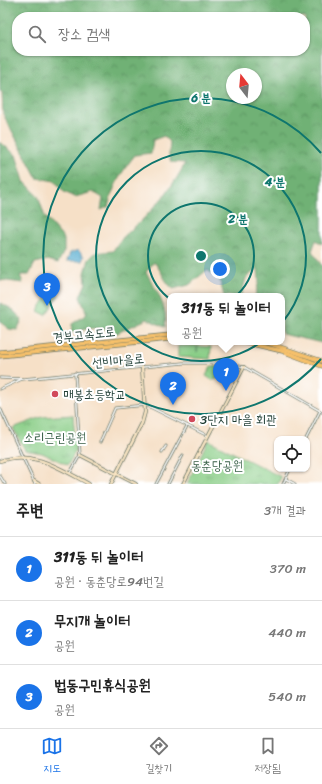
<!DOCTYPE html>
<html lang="ko">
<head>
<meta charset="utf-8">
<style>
  body { margin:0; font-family:Sriracha,"Poor Story",sans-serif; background:#f2f2f2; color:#222 }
  .controls { position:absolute; right:12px; bottom:12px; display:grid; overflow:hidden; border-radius:8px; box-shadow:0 1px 3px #0004 }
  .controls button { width:36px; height:36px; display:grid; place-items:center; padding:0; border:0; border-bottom:1px solid #e0e0e0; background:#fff; color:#222; font:20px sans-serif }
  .compass { position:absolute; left:226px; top:68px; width:36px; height:36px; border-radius:50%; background:#fff; box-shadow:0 1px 3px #0004; rotate:344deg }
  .you { position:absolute; left:220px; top:269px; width:14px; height:14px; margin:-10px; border:3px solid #fff; border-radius:50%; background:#1a73e8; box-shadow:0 0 0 6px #1a73e833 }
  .badge { display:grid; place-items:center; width:26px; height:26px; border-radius:50%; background:#1a73e8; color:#fff; font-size:13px; font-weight:700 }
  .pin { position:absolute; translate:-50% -33px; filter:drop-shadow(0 1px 2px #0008) }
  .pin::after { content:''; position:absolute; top:21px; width:14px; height:12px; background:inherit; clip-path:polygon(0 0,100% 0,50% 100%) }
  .popup { position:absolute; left:167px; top:293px; width:118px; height:52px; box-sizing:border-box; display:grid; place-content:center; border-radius:8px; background:#fff; filter:drop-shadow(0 1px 3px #0005); font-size:13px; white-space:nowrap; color:#767676 }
  .popup b { font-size:15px; color:#222 }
  .popup::after { content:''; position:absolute; left:50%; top:100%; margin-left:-8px; border:8px solid transparent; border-top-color:#fff }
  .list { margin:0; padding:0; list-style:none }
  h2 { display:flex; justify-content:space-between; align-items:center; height:52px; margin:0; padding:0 16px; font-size:17px }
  h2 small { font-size:13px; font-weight:400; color:#767676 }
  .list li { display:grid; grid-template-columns:26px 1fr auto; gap:12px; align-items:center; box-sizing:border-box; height:64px; padding:0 16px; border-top:1px solid #e0e0e0 }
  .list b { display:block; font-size:15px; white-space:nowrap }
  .list p { margin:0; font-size:13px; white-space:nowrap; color:#767676 }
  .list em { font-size:13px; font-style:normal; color:#767676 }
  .icon { flex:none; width:22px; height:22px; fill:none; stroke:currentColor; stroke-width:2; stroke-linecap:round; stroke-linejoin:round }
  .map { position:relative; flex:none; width:322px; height:484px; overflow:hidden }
  .search { position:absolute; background:#fff; box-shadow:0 1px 3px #0004; left:12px; right:12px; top:12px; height:44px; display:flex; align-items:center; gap:10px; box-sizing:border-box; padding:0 14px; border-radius:16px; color:#767676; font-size:15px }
  .sheet { height:244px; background:#fff }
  nav { display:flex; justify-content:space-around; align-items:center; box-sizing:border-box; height:56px; border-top:1px solid #e0e0e0; background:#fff; font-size:11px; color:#767676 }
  nav a { display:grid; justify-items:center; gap:2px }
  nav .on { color:#1a73e8 }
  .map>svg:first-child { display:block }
  .grass { fill:#8ace87; stroke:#54865e }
  .forest { fill:url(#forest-crowns); stroke:#477754; fill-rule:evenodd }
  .park { fill:url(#park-tufts); stroke:#54865e }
  .water { fill:url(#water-ripples); stroke:#387482 }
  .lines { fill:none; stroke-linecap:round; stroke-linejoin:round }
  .minor-casing { stroke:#6a7667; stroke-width:3 }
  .secondary-casing { stroke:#6a7667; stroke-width:4 }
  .motorway-casing { stroke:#6a7667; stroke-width:5 }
  .minor { stroke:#fff; stroke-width:1.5 }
  .secondary { stroke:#fbe6c4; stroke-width:2.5 }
  .motorway { stroke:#f6c06b; stroke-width:3.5 }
  .ring { fill:none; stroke:#0f766e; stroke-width:2 }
  .poi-dot { fill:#d1495b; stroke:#fff; stroke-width:1.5 }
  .labels { text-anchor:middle; stroke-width:4; stroke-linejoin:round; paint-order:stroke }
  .street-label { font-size:13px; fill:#1f3d34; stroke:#fff }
  .poi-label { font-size:13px; fill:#1f3d34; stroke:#fff; text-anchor:start }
  .park-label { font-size:13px; fill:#3a6149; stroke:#fff }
  .centre { fill:#0f766e; stroke:#fff; stroke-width:2 }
  .ring-label { font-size:12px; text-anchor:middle; font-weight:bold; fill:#0f766e; stroke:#fff; stroke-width:4; stroke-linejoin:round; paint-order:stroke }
</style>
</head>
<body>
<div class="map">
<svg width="322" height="484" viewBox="0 0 322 484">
  <defs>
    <pattern id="forest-crowns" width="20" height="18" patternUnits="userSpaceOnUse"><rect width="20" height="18" fill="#6fb174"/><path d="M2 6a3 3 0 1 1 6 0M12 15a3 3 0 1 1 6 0" fill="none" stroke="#5b9160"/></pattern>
    <pattern id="park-tufts" width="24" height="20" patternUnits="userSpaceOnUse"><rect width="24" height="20" fill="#8ace87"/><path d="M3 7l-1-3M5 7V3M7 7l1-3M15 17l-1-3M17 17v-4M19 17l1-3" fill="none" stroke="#70a86f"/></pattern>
    <pattern id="water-ripples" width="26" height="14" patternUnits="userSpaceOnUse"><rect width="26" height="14" fill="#52abcf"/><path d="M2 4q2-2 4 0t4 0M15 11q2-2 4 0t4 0" fill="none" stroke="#438ca9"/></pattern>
  </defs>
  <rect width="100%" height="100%" fill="#fff"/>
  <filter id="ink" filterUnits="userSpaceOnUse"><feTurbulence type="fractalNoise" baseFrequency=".025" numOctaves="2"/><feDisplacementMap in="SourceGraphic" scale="8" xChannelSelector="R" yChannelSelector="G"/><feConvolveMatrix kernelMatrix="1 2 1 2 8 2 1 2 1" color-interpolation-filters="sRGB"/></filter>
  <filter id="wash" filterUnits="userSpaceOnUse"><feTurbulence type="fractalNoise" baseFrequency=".012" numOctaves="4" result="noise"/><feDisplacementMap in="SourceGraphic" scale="16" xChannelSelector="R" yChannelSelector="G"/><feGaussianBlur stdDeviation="0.9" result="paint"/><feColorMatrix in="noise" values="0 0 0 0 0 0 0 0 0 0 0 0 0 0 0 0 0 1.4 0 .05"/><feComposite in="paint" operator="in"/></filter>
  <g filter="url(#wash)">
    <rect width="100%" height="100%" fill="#f6e0c7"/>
    <g class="grass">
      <polygon points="178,346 197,346 197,352 198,346 211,347 210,359 178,357"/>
      <polygon points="211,366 219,367 222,370 217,379 212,380 206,376"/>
    </g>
    <g class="forest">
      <path d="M 0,0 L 322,0 L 322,244 L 316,240 L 312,251 L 322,266 L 322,343 L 282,334 L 282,296 L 255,296 L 259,281 L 258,268 L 246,278 L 241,296 L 224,296 L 219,278 L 207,270 L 189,285 L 173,289 C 164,281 162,271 154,262 L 146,272 C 155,288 169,308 165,327 L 147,319 L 115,334 C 101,324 86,329 71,333 L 72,324 L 87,314 L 80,297 L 86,283 L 85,273 L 89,259 L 95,253 L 113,251 C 120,238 129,232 140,222 C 158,204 174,186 185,163 L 171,162 L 169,155 L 170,142 L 164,136 L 153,140 L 151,153 L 135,155 C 122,171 113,186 108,207 L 101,210 L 103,198 L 93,192 L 75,197 L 64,192 L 55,181 L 37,178 L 3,114 L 2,92 L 0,91 ZM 17,17 L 305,17 L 305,51 L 17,51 ZM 232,74 L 256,74 L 256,98 L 232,98 Z"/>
      <polygon points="0,142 16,155 24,181 38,196 45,217 64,239 64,251 58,263 48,260 35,263 29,275 20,275 23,283 0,280"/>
      <polygon points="0,303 12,309 22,320 17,330 9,329 0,322"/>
    </g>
    <g class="park">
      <polygon points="53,292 59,295 46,315 38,311 44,301"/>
      <polygon points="73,415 76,450 68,465 42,453 25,450 13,428 42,417"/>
      <polygon points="208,440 281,477 278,484 187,484"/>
    </g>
    <polygon class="water" points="78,250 84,256 82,261 67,261 70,253"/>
  </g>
  <g filter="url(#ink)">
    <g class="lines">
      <g class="minor-casing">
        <g id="minor">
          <polyline points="0,378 23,379 183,363 223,363 244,367 322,412"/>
          <polyline points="0,389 22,379"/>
          <polyline points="0,408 35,484"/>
          <polyline points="306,439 320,411"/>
          <polyline points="100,442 115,408 146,405 208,436"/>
          <polyline points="162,452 166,446"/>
          <polyline points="70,473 80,455 75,373"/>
          <polyline points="0,476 5,484"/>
          <polyline points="286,479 295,484"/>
          <polyline points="156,484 187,426"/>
          <polyline points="168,484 183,455"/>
          <polyline points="283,484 290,469"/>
        </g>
      </g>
      <g class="secondary-casing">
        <g id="secondary">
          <polyline points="80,455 136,484"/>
          <path d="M 0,461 C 32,449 61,469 89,484"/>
          <polyline points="34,481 39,484"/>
          <polyline points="111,484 142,423 145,412 142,367"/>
          <polyline points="183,484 244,367"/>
        </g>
      </g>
      <g class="motorway-casing">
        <g id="motorway">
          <polyline points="243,342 282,351 322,366"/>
          <polyline points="265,342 322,361"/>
          <polyline points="0,352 170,335"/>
          <polyline points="0,356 170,339"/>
        </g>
      </g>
      <use href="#minor" class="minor"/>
      <use href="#secondary" class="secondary"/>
      <use href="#motorway" class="motorway"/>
    </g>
  </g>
  <g class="ring">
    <circle cx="201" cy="256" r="53"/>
    <circle cx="201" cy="256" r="105"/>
    <path d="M321 359A158 158 0 1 1 321 153"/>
  </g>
  <g class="poi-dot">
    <circle cx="55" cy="394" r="4"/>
    <circle cx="192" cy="419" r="4"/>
  </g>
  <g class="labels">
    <g class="street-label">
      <text transform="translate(84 334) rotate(-6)" y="5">경부고속도로</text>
      <text transform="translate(118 360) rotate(-5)" y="5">선비마을로</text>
    </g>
    <g class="poi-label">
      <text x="63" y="399">매봉초등학교</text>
      <text x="200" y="424">3단지 마을 회관</text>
    </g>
    <g class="park-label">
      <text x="55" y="442">소리근린공원</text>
      <text x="217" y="470">동춘당공원</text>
    </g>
  </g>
  <circle cx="201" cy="256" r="6" class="centre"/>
  <g class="ring-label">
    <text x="201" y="102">6 분</text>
    <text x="275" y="186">4 분</text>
    <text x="238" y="223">2 분</text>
  </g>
</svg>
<div class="controls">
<button><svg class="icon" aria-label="locate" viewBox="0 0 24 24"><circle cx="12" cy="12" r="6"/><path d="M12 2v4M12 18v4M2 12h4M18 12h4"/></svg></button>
</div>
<svg class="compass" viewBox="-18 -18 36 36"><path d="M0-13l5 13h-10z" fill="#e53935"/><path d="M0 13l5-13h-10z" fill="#767676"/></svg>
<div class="you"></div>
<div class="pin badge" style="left:226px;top:391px">1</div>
<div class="popup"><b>311동 뒤 놀이터</b>공원</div>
<div class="pin badge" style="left:173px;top:405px">2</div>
<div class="pin badge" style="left:47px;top:306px">3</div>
<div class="search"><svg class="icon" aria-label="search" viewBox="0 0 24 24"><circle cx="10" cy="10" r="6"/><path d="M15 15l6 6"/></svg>장소 검색</div>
</div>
<section class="sheet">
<h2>주변<small>3개 결과</small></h2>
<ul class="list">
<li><span class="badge">1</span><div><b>311동 뒤 놀이터</b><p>공원 · 동춘당로94번길</p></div><em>370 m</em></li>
<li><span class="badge">2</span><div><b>무지개 놀이터</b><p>공원</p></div><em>440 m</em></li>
<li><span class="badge">3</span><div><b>법동구민휴식공원</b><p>공원</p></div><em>540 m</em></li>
</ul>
</section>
<nav>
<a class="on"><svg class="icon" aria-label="map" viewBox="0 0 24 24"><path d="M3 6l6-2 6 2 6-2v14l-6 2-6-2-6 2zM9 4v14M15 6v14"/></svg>지도</a>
<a><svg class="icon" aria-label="directions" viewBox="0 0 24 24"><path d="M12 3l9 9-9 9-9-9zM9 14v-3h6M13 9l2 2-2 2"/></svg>길찾기</a>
<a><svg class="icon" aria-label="saved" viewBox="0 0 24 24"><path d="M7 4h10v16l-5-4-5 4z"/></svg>저장됨</a>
</nav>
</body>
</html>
